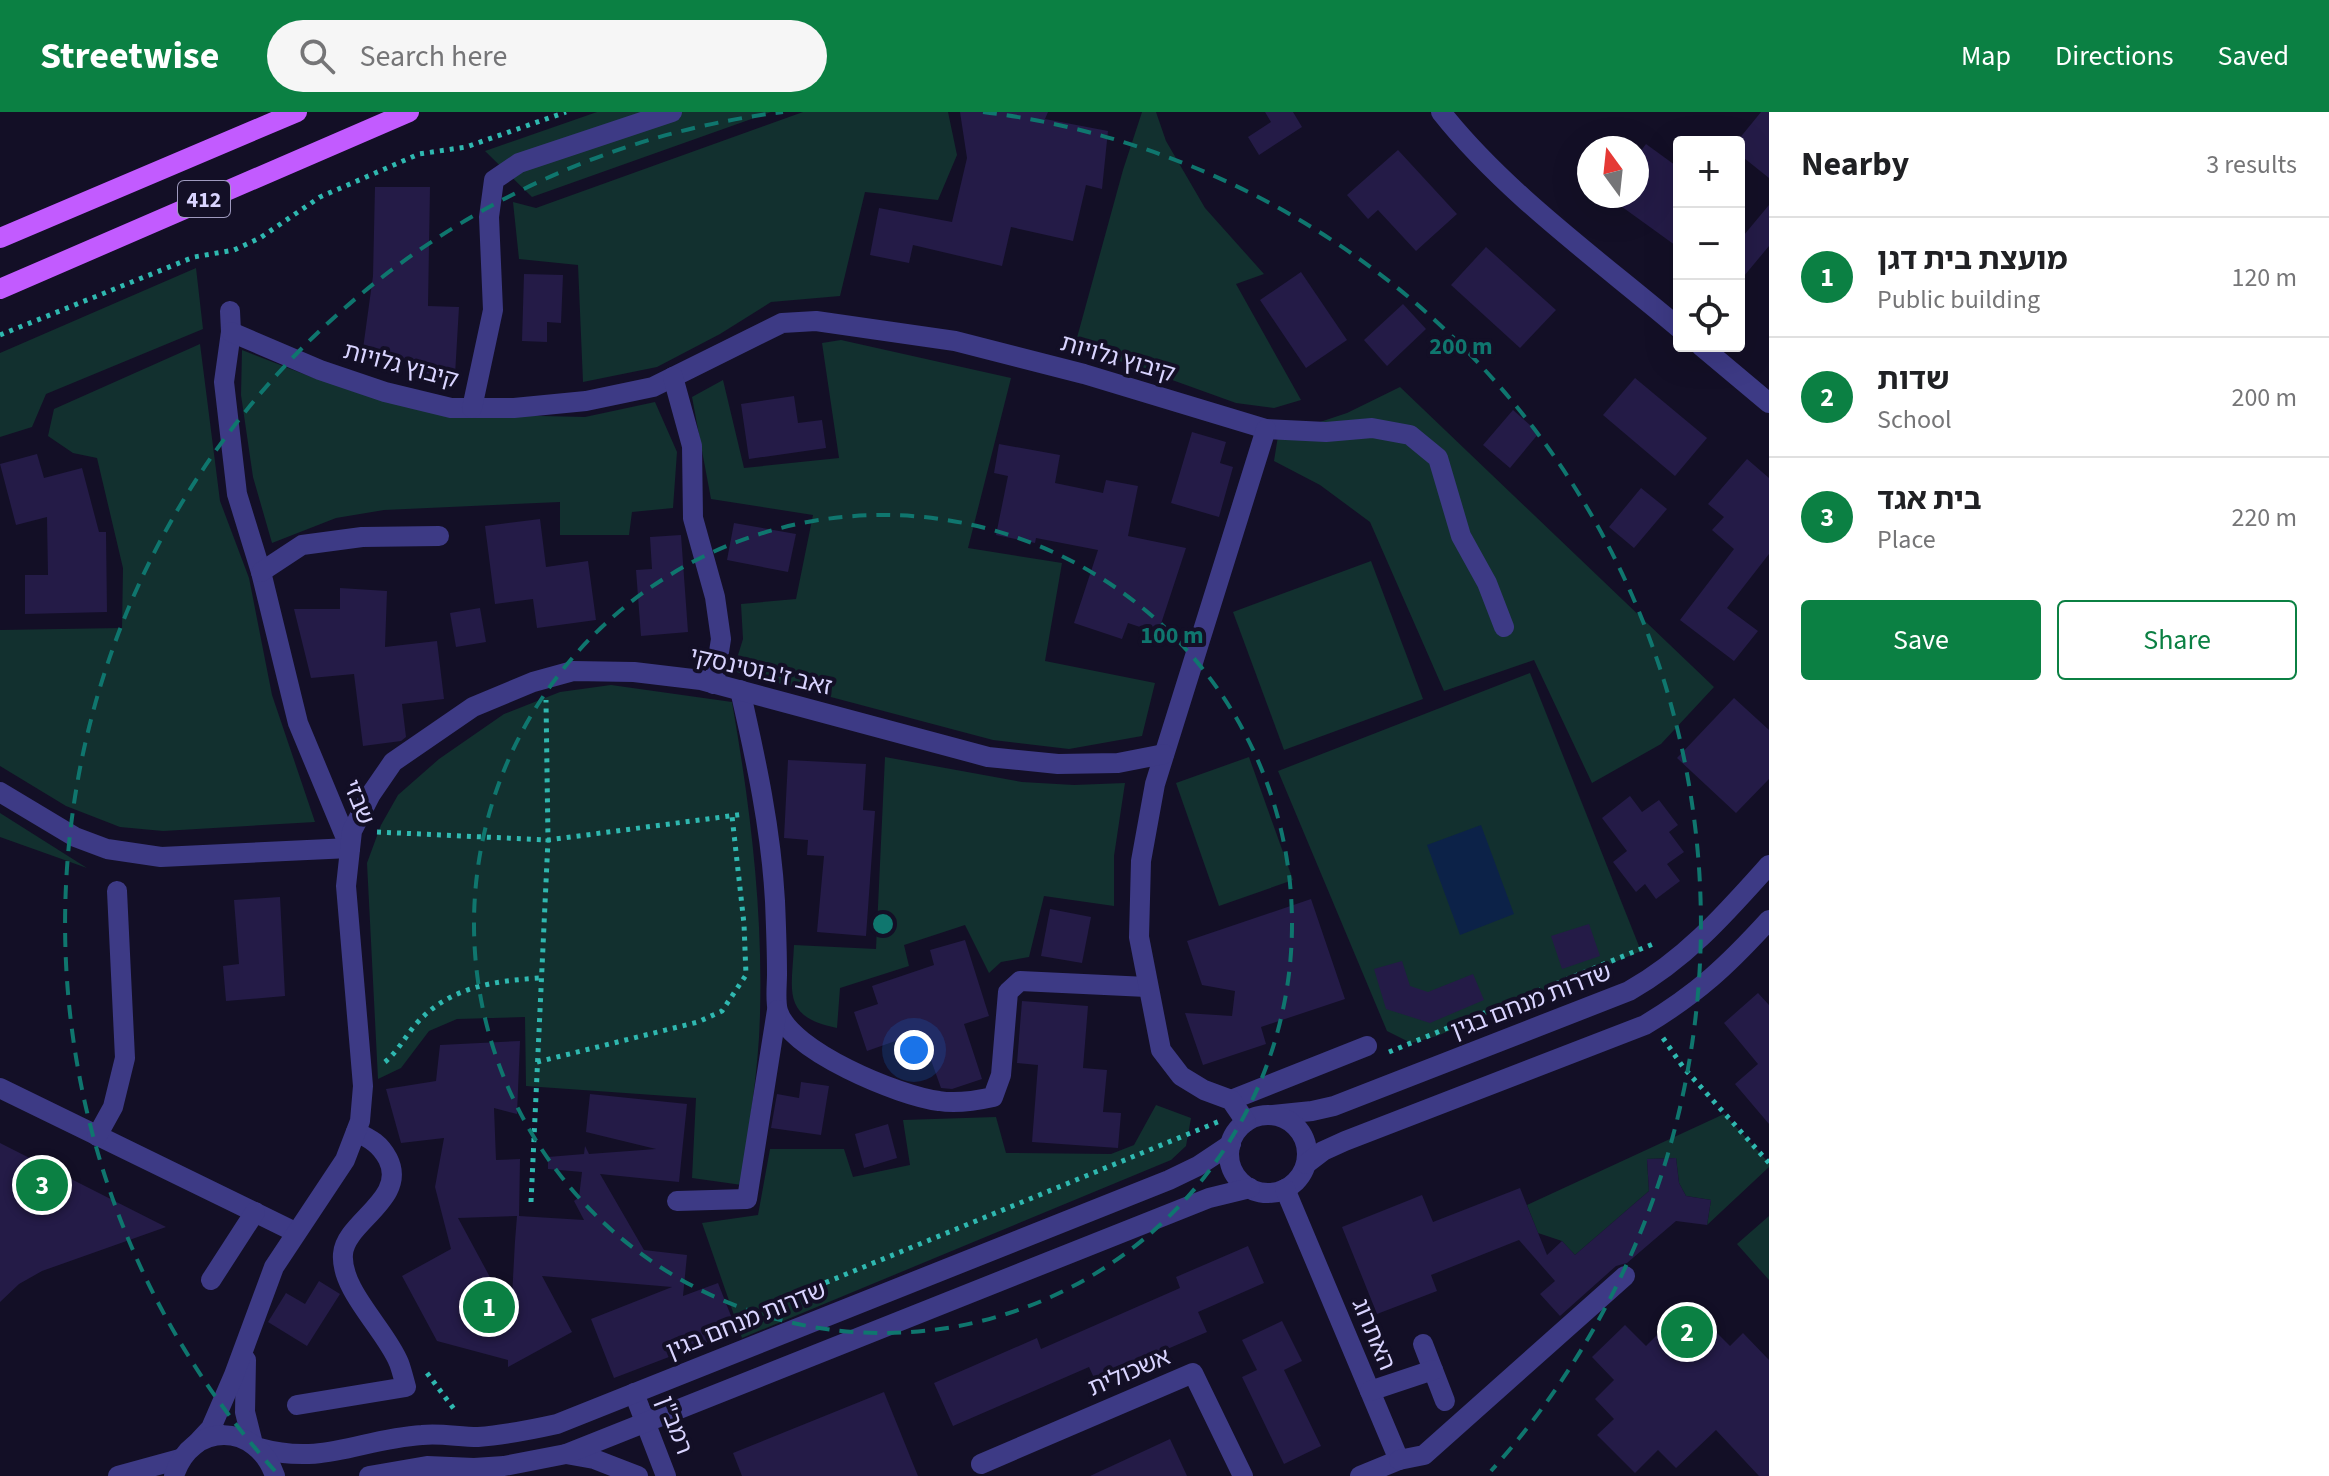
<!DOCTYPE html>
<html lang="en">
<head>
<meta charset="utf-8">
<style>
  body { margin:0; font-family:"Source Sans 3","Noto Sans Hebrew",sans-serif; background:#f6f6f6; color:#202124 }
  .controls { position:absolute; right:24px; top:24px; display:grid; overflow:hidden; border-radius:8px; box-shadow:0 8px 32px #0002 }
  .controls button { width:72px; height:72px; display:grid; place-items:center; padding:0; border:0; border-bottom:2px solid #e0e0e0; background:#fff; color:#202124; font:40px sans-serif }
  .compass { position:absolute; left:1577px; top:24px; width:72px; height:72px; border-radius:50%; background:#fff; box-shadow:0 8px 32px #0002; rotate:345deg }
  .you { position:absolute; left:914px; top:938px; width:28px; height:28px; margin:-20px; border:6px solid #fff; border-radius:50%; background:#1a73e8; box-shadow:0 0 0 12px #1a73e833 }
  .badge { display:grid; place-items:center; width:52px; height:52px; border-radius:50%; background:#0b8043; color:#fff; font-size:26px; font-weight:700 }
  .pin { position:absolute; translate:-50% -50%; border:4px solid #fff; box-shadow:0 2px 8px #0006 }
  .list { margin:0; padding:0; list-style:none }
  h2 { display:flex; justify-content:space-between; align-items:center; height:104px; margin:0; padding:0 32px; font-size:34px }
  h2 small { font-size:26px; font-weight:400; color:#757577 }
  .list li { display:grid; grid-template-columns:52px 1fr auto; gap:24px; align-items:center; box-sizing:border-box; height:120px; padding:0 32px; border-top:2px solid #e0e0e0 }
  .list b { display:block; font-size:30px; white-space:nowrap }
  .list p { margin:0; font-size:26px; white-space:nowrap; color:#757577 }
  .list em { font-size:26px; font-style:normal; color:#757577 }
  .actions { display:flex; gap:16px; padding:24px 32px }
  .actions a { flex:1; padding:18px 0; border:2px solid #0b8043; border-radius:8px; text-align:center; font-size:28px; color:#0b8043 }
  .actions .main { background:#0b8043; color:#fff }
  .icon { flex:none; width:44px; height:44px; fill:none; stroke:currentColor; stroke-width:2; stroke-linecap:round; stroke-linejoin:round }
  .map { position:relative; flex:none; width:1769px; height:1364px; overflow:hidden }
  header { display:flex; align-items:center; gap:48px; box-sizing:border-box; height:112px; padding:0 40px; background:#0b8043; color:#fff }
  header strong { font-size:38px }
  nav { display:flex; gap:44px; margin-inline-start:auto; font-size:28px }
  .search { width:560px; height:72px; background:#f6f6f6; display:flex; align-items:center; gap:20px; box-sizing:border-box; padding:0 28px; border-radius:44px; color:#757577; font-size:30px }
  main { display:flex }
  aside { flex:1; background:#fff }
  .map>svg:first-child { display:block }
  .green { fill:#12302f }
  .water { fill:#0c2248 }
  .building { fill:#241b47; fill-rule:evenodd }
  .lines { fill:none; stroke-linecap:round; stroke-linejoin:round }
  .path { stroke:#2fb8b0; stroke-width:5; stroke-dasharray:4 6; stroke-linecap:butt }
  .minor { stroke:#3d3a85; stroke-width:20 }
  .major { stroke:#c25bff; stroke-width:20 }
  .ring { fill:none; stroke:#0f766e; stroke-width:4; stroke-dasharray:14 10 }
  .labels { text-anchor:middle; stroke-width:8; stroke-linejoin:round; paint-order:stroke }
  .shield { fill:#130f26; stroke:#9e99be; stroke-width:2 }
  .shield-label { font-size:22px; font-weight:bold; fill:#d9d4ff }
  .street-label { font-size:24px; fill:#d9d4ff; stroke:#130f26 }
  .centre { fill:#0f766e; stroke:#130f26; stroke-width:4 }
  .ring-label { font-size:24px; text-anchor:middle; font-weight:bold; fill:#0f766e; stroke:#130f26; stroke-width:8; stroke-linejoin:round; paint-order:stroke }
</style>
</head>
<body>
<header>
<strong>Streetwise</strong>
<div class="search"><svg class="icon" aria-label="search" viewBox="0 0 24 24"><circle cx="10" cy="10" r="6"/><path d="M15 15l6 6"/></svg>Search here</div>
<nav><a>Map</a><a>Directions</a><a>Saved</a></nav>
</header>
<main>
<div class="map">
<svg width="1769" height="1364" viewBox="0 0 1769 1364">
  <rect width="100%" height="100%" fill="#130f26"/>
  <g class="green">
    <polygon points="597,0 771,0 532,85 485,39"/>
    <polygon points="803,0 948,0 957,43 938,88 865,80 840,184 771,190 720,222 657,255 583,270 578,153 519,147 513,90 536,96"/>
    <polygon points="1142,0 1156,0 1166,29 1205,96 1264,162 1236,172 1301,288 1274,296 1236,291 1075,233 1123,58"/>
    <polygon points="196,156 203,217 46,282 32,315 0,325 0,241"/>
    <polygon points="841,228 1011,266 968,436 1062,451 1045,549 1155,571 1142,624 1069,637 993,628 733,559 743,527 741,492 796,487 813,403 711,387 692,285 723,268 744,356 839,346 822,231"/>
    <polygon points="200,232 220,389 249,466 272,583 315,710 163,719 120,715 66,694 0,654 0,518 122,516 123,456 97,346 73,341 48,324 54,297"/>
    <polygon points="242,238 314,266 454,302 585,305 655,290 677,340 673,396 632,400 629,423 560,423 560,390 384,398 336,406 272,431 253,365 241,283"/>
    <polygon points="1400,275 1714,575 1661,632 1592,671 1534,548 1444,579 1370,410 1320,373 1274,349 1278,324 1347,301"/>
    <polygon points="1371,449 1423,587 1284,638 1233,500"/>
    <polygon points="1530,561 1641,839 1437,924 1411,931 1387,919 1278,659"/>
    <path d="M 611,573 L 732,590 C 750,693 763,797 760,902 C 759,958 748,1016 742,1073 L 692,1066 L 696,986 L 526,974 L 525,905 L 457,907 L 429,919 L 401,956 L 378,967 L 367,751 L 381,713 L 398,683 L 439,647 L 504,602 L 560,580 Z"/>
    <path d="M 885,645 L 1022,670 L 1074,673 L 1125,671 L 1114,744 L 1114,794 L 1044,784 L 1029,845 L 1001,850 L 989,861 L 965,813 L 904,833 L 909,854 L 840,876 L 837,916 C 781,905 792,879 794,833 L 876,837 Z"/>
    <polygon points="1249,645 1293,768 1219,794 1176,671"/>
    <polygon points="0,701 87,756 0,725"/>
    <polygon points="1156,993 1191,1006 1186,1034 1171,1048 742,1226 702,1111 758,1103 770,1037 844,1037 853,1065 910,1053 903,1008 996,1005 1006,1041 1111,1042 1134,1033"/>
    <polygon points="1724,1002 1769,1051 1769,1055 1707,1113 1711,1088 1686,1084 1679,1071 1676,1046 1647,1047 1649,1079 1575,1143 1562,1129 1538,1121 1527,1093"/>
    <polygon points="1769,1104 1769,1168 1737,1132"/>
  </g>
  <polygon class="water" points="1481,713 1514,802 1460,823 1427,733"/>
  <g class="building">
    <polygon points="960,0 1048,0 1045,7 1108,19 1102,77 1086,73 1073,129 1011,115 1002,154 913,133 909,151 870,143 879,96 952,110 967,46"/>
    <polygon points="1265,0 1293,0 1302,15 1259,43 1248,25 1271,10"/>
    <polygon points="1761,0 1769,0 1769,66 1739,42 1739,27"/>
    <polygon points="1646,32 1679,56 1679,136 1607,84 1637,84 1637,44"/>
    <polygon points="1398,38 1457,102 1416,139 1378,98 1368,107 1347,83"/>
    <polygon points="375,75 430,75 428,194 459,195 455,263 415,261 416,250 362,244 373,164"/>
    <polygon points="1769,93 1769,134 1739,170 1739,129"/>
    <polygon points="1486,135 1556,198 1520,236 1451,173"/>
    <polygon points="1301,160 1347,228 1306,256 1260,188"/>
    <polygon points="524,162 563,163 561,211 547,210 547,230 522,229"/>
    <polygon points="1403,192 1426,217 1387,254 1364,228"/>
    <polygon points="1635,266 1707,326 1675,364 1603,303"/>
    <polygon points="794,284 798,311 822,308 826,336 749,347 741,292"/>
    <polygon points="1513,298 1539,321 1510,356 1483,333"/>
    <polygon points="1192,320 1226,330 1220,351 1233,355 1219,405 1171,391"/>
    <polygon points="999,332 1060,343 1055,371 1103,381 1106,368 1138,374 1128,424 1186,436 1158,521 1128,511 1122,527 1074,511 1098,438 1036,426 1035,431 996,423 1008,364 994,361"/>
    <polygon points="37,342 44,366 82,356 99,420 106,420 107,500 25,502 25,463 48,463 47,405 16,413 0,352"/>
    <polygon points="1747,347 1769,366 1769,442 1727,496 1758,519 1734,549 1680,508 1734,437 1712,418 1724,405 1708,392"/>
    <polygon points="1641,376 1667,397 1634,436 1609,415"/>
    <polygon points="540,407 546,455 588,449 596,508 537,516 533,487 495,492 485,414"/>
    <polygon points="734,411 796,422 788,460 727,448"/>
    <polygon points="681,423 688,520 641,524 636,458 652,457 650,425"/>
    <polygon points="340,476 387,479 385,535 437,529 444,587 402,592 406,625 401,629 363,634 354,562 311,566 294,497 340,497"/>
    <polygon points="480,496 486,530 456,535 450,501"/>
    <polygon points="1734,586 1769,618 1769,667 1736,701 1677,646"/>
    <polygon points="788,648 866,652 863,698 875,699 866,824 817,820 824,744 807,743 808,728 784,726"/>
    <polygon points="1630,684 1642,700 1659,688 1678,713 1669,720 1684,740 1667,752 1680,769 1656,787 1645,772 1636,780 1613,750 1627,739 1602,706"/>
    <polygon points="280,785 285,884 226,889 223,854 239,852 234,788"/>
    <polygon points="1311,787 1345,887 1261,915 1266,932 1203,953 1185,901 1232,904 1235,879 1202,873 1187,829"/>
    <polygon points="1050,797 1091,805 1082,851 1041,844"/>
    <polygon points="1589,812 1600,844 1562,857 1551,824"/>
    <polygon points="965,828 989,904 964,912 982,967 952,977 941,976 921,920 867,939 854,900 878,892 872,874 934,853 930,838"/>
    <polygon points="1402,849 1410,874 1428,880 1473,862 1484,888 1430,911 1386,897 1374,857"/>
    <polygon points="1758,881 1769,893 1769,1012 1735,972 1758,952 1724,911"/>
    <polygon points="1022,889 1088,894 1083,956 1107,958 1103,1000 1121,1001 1118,1036 1032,1030 1038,953 1017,951"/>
    <path d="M 520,929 L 517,1002 L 494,996 L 496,1048 L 520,1047 L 519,1104 L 584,1108 L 574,1089 L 579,1085 L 582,1060 L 548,1057 L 548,1045 L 584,1042 L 585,1034 L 589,1042 L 656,1037 L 586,1020 L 590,982 L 687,992 L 679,1070 L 600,1062 L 644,1138 L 687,1143 L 683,1184 L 718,1171 L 737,1219 L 614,1266 L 591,1207 L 672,1175 L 542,1164 L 572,1220 L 508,1255 L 508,1248 L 437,1229 L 402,1164 L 451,1137 L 435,1075 L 444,1026 L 401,1031 L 386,977 L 436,969 L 440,933 ZM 517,1104 L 515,1129 L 511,1204 L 458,1106 Z"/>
    <polygon points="801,970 829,974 821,1023 771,1016 777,982 799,986"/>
    <polygon points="888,1012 897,1046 864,1056 855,1022"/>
    <polygon points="0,1031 166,1115 42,1159 19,1172 0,1190"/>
    <polygon points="1676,1046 1679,1071 1686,1084 1711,1088 1707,1113 1676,1109 1627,1151 1616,1154 1560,1204 1540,1182 1555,1169 1519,1128 1431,1163 1437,1179 1377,1202 1342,1115 1422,1083 1433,1110 1520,1076 1547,1143 1562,1129 1575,1143 1649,1079 1647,1047"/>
    <polygon points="1248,1134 1264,1171 1198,1200 1207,1220 1095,1268 1089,1255 953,1314 934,1271 1037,1226 1041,1237 1180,1176 1176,1165"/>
    <polygon points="319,1169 340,1182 307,1234 268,1210 286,1181 305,1192"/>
    <polygon points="1672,1208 1697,1233 1714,1218 1730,1234 1743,1221 1769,1248 1769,1364 1759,1364 1716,1318 1676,1356 1658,1338 1635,1361 1597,1323 1614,1307 1595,1287 1614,1268 1592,1245 1625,1213 1646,1234"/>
    <polygon points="1282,1209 1302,1249 1284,1258 1321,1334 1284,1352 1242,1265 1257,1258 1242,1228"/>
    <polygon points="884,1280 918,1364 742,1364 733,1341"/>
    <polygon points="1170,1327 1187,1364 1090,1364"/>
  </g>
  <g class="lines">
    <g class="path">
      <polyline points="0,223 194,145 234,138 260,126 320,85 419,42 466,35 566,0"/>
      <polyline points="377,720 548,728 745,702"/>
      <polyline points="1663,926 1683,955 1769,1051"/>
      <polyline points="1389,940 1653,832"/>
      <path d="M 385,950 C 398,939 405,925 416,912 C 449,875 493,869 540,866"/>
      <polyline points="537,950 698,910 722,899 746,863 744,812 732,704"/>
      <polyline points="531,1090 548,728 546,588"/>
      <polyline points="744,1216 744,1204 1220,1009"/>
      <polyline points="427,1261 457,1301"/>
    </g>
    <g class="minor">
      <path d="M 1441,0 C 1505,81 1600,149 1679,216"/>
      <polyline points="230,199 231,220 224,270 237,382 261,460 298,611 350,736"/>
      <polyline points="231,220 320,258 385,280 451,296 514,296 586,289 653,275 782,211 816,209 955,229 1084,262 1266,317 1326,320 1372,316 1410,323 1438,346 1461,424 1487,471 1504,515"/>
      <polyline points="1701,234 1769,291"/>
      <polyline points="673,265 692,334 693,406 715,485 721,527 714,572"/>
      <polyline points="472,296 493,198 489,105 494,68 519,51 672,0"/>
      <polyline points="261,460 302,433 362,425 439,424"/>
      <path d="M 740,578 C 756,648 771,717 775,789 C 776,813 777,838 777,862 C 777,874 775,889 778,899 C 790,939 899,984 939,989 C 957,992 975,989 993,985 L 1001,963 L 1008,880 L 1020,869 L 1147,875"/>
      <polyline points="0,680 75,725 107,737 161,745 350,736"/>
      <polyline points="0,976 295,1120"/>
      <polyline points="1231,988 1367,934"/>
      <path d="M 1273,1003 L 1312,999 L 1334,994 L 1629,879 C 1686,847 1726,801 1769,753"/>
      <circle cx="1268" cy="1042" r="39"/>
      <polyline points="1246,1010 1231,988 1204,978 1181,964 1161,938 1139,825 1141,749 1155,672 1266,317"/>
      <polyline points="97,1024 113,995 125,946 117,779"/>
      <path d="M 1306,1052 L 1323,1039 L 1345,1029 L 1645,913 C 1698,881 1727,854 1769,808"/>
      <polyline points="1285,1077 1399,1348 1360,1364"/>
      <polyline points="677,1089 747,1087 777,898"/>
      <polyline points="211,1168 255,1100"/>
      <polyline points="1423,1232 1445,1289"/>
      <polyline points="246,1248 245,1300 253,1332"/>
      <polyline points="1370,1279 1433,1258"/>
      <polyline points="634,1281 666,1364"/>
      <path d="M 297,1293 L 406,1275 C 404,1268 402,1259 399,1251 C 386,1218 340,1178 343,1142 C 345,1110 408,1087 388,1047 C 380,1032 371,1027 356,1020"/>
      <polyline points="197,1331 211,1316 234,1263 274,1155 345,1048 360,1009 363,974 346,774 352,719 371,682 393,650 473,595 533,570 573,559 634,560 701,568 988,645 1058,652 1118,651 1164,642"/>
      <path d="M 259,1336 C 324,1354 360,1327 422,1323 C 441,1321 459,1325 478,1325 C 504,1323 530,1318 557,1312 L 1169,1068 L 1198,1054 L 1231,1032"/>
      <polyline points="566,1342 594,1347 638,1364"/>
      <polyline points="1399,1348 1424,1343 1625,1164"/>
      <polyline points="981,1352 1193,1261 1243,1364"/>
      <polyline points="118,1364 180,1347"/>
      <path d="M 174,1364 C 191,1309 257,1310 275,1364"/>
      <polyline points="369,1364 427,1354 474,1356 504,1354 566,1342 1209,1086 1250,1076"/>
    </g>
    <g class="major">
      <polyline points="0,126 297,0"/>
      <polyline points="0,177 409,0"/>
    </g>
  </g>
  <g class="ring">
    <circle cx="883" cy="812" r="409"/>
    <path d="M275 1359A818 818 0 0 1 783 0M983 0A818 818 0 0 1 1491 1359"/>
  </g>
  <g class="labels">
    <rect class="shield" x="178" y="69" width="52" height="36" rx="6"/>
    <g class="shield-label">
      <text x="204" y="95">412</text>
    </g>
    <g class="street-label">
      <text transform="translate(1118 246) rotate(16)" y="8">קיבוץ גלויות</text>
      <text transform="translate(401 253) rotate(15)" y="8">קיבוץ גלויות</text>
      <text transform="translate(761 559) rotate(13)" y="8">זאב ז'בוטינסקי</text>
      <text transform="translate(359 690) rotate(68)" y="8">שבזי</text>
      <text transform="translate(1531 889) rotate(-21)" y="8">שדרות מנחם בגין</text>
      <text transform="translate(746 1208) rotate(-22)" y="8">שדרות מנחם בגין</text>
      <text transform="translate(1374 1222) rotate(67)" y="8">האתרוג</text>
      <text transform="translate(1129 1260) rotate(-23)" y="8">אשכולית</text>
      <text transform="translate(675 1313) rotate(69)" y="8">רמב"ן</text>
    </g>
  </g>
  <circle cx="883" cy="812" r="12" class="centre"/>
  <g class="ring-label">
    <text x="1461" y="242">200 m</text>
    <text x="1172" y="531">100 m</text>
  </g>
</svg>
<div class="controls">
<button>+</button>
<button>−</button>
<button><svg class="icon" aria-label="locate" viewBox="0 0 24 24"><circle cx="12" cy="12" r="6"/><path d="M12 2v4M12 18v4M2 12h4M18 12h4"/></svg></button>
</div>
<svg class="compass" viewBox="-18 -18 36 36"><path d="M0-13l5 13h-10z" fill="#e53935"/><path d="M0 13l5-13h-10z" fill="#757577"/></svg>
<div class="you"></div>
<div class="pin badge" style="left:489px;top:1195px">1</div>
<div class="pin badge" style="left:1687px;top:1220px">2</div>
<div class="pin badge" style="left:42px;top:1073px">3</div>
</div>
<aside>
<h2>Nearby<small>3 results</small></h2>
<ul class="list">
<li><span class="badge">1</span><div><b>מועצת בית דגן</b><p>Public building</p></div><em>120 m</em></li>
<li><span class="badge">2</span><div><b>שדות</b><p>School</p></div><em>200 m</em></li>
<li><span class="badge">3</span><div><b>בית אגד</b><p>Place</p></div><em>220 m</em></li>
</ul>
<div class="actions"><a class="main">Save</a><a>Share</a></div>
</aside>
</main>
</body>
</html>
